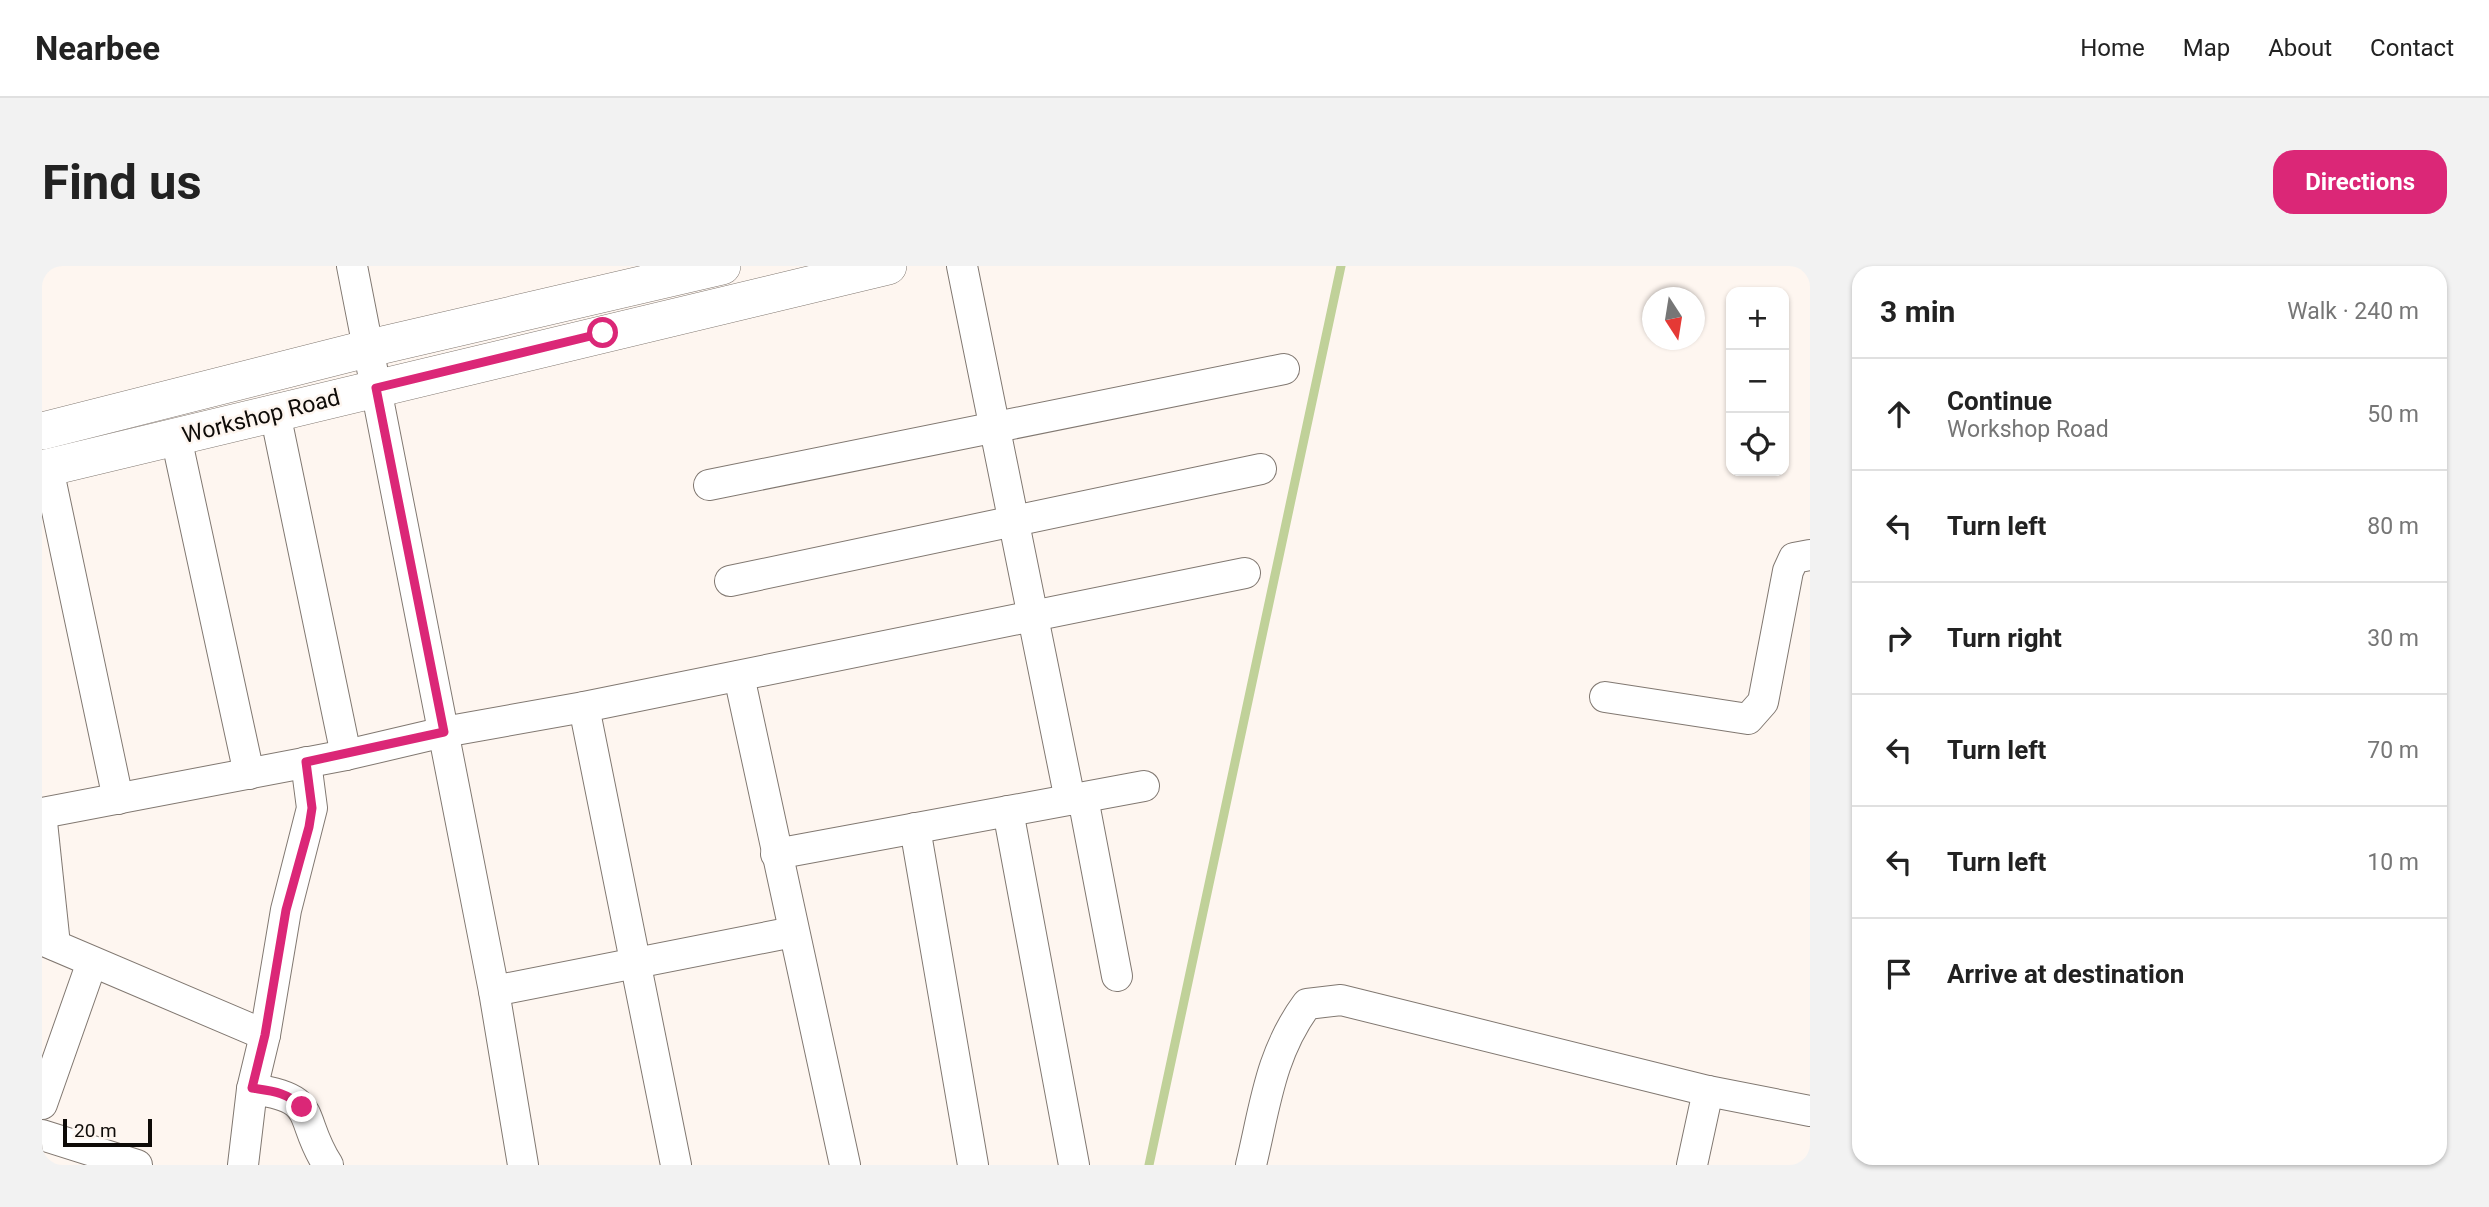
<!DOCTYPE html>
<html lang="en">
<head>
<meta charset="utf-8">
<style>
  body { margin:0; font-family:Roboto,sans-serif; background:#f2f2f2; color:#222 }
  .controls { position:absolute; right:21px; top:21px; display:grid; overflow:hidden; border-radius:14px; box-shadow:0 2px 5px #0004 }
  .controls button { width:63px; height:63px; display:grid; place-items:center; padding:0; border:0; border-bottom:2px solid #e0e0e0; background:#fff; color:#222; font:35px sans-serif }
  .compass { position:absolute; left:1600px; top:21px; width:63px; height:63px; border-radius:50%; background:#fff; box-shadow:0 2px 5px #0004; rotate:168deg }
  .scale { position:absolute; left:21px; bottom:18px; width:89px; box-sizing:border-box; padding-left:7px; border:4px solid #0e0b08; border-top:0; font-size:19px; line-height:24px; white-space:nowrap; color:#0e0b08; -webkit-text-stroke:5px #fef6f0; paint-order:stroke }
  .stop { position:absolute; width:21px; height:21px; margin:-16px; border:5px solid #db2777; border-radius:50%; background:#fff }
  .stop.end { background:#db2777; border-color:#fff; box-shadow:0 2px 7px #0008 }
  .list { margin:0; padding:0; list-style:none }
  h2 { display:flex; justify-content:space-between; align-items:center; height:91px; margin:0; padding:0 28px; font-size:30px }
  h2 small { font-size:23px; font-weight:400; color:#767676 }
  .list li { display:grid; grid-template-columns:46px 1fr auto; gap:21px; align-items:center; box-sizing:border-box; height:112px; padding:0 28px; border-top:2px solid #e0e0e0 }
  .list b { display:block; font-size:26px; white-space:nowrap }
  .list p { margin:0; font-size:23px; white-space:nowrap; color:#767676 }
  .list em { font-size:23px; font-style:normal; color:#767676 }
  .icon { flex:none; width:38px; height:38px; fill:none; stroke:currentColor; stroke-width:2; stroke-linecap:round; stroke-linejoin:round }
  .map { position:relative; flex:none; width:1768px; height:899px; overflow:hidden; border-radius:21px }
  header { display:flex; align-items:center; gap:42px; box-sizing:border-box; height:98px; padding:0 35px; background:#fff; border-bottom:2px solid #e0e0e0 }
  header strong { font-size:33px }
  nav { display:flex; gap:38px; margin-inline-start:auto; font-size:24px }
  .intro { display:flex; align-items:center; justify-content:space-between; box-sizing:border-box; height:168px; padding:0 42px }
  h1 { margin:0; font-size:49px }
  .button { padding:18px 32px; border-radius:21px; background:#db2777; color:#fff; font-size:24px; font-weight:700 }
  main { display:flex; gap:42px; padding:0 42px }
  aside { flex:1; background:#fff; border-radius:21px; box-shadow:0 2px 5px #0004 }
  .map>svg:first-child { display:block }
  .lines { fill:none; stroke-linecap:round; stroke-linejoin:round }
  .stream { stroke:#c0d199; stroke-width:9 }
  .minor-casing { stroke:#817871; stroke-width:32 }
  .major-casing { stroke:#817871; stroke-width:38 }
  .minor { stroke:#fff; stroke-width:30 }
  .major { stroke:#fff; stroke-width:37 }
  .route { stroke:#db2777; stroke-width:9 }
  .labels { text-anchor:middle; stroke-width:5; stroke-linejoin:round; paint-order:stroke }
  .street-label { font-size:23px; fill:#0e0b08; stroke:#fef6f0 }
</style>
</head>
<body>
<header>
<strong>Nearbee</strong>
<nav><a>Home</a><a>Map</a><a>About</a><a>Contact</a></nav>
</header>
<div class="intro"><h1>Find us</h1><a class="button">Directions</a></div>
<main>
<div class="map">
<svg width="1768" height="899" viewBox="0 0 1768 899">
  <rect width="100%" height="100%" fill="#fef6f0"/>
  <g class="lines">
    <polyline class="stream" points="1107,899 1299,0"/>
    <g class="minor-casing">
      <g id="minor">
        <polyline points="310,0 452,725 481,899"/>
        <polyline points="920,0 1028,534"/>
        <polyline points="233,147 304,489"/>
        <polyline points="134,171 207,508"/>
        <polyline points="6,202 76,533"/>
        <polyline points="667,219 1242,103"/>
        <polyline points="688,315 1219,203"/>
        <polyline points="697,410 803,899"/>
        <polyline points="1563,431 1706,453 1721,436 1746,305 1752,292 1768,289"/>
        <polyline points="542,441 634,899"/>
        <polyline points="1041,532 1075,710"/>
        <polyline points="966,545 1032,899"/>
        <polyline points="0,547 304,489 402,466 542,441 1203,307"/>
        <polyline points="0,556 13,679"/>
        <polyline points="873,562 931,899"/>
        <polyline points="734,588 1102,520"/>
        <polyline points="0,674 223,769"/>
        <polyline points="452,725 751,666"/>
        <path d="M 210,823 C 279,832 255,851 286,899"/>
        <polyline points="0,838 50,696"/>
        <polyline points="0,869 95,899"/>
        <polyline points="201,899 210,823 223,769 244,644 270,542 264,496"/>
        <path d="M 1209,899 C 1223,841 1228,788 1265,738 L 1299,734 L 1666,825 L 1768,845"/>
        <polyline points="1650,899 1666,825"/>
      </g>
    </g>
    <g class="major-casing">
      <g id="major">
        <polyline points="0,165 328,82 680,0"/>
        <polyline points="0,203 846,0"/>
      </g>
    </g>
    <use href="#minor" class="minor"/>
    <use href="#major" class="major"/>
  </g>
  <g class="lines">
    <path class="route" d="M 260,841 C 245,826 230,825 210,822 L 223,769 L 244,644 L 267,561 L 270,542 L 264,496 L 402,466 L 334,122 L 561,67"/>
  </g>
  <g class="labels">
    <g class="street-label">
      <text transform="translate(219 150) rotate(-14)" y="8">Workshop Road</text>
    </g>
  </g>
</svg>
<div class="controls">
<button>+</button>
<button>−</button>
<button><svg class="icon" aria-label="locate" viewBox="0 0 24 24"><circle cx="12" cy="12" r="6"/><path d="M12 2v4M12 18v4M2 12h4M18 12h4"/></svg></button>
</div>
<svg class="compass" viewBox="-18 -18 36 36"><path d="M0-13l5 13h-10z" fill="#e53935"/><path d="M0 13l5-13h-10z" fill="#767676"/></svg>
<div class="scale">20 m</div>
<div class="stop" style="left:561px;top:67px"></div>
<div class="stop end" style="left:260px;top:841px"></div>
</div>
<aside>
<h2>3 min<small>Walk · 240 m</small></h2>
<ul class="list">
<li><svg class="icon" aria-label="ahead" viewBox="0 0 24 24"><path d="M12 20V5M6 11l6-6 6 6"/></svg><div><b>Continue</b><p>Workshop Road</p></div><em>50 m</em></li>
<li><svg class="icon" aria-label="left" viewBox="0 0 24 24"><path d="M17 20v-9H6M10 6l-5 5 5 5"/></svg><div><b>Turn left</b></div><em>80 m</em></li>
<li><svg class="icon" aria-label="right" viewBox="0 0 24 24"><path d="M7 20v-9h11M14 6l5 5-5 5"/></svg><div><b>Turn right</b></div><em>30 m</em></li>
<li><svg class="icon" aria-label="left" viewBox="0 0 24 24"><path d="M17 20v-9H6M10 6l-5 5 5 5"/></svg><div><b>Turn left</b></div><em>70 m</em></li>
<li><svg class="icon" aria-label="left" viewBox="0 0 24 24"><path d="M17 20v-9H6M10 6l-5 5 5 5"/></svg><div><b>Turn left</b></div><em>10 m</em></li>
<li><svg class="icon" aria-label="arrive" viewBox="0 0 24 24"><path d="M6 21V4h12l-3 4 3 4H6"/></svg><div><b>Arrive at destination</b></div></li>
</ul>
</aside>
</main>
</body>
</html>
